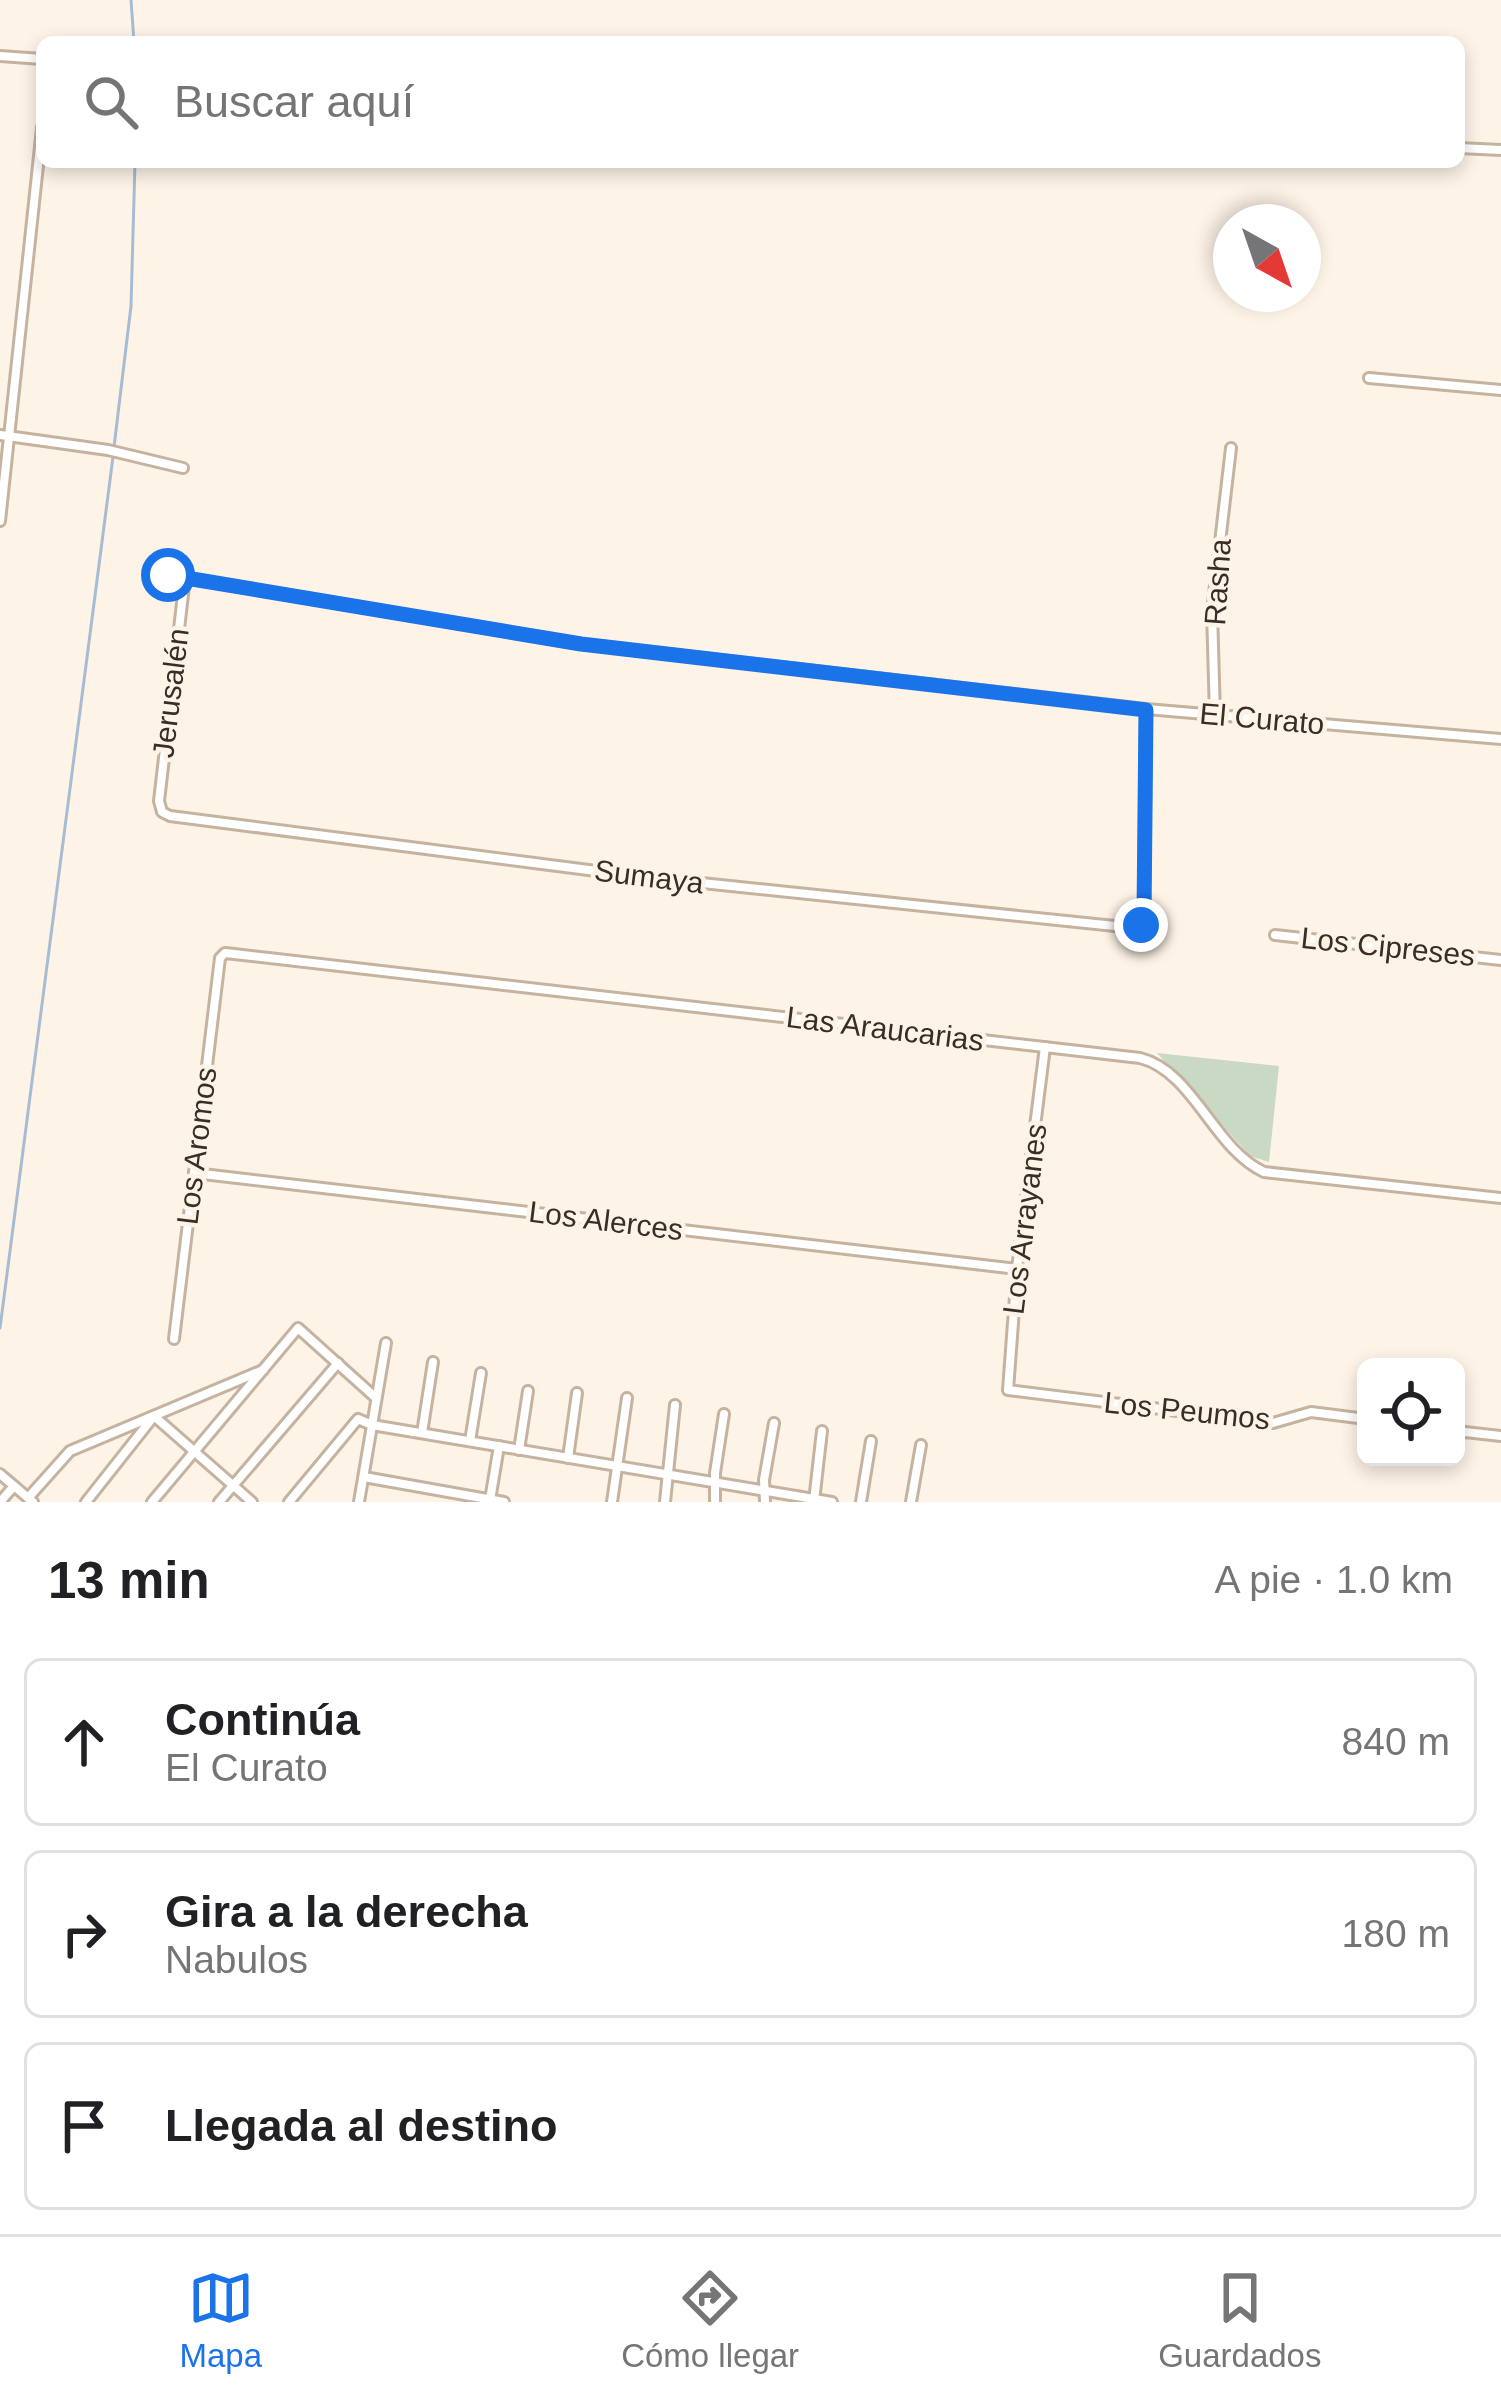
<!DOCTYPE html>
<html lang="es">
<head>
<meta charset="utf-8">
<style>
  body { margin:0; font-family:Helvetica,sans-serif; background:#f6f6f6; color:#202124 }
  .controls { position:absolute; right:36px; bottom:36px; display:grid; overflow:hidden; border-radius:18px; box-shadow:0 6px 18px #0003 }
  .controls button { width:108px; height:108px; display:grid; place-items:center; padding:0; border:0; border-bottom:3px solid #e0e0e0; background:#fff; color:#202124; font:60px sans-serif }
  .compass { position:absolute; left:1213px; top:204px; width:108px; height:108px; border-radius:50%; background:#fff; box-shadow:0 6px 18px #0003; rotate:140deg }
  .stop { position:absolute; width:36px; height:36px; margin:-27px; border:9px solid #1a73e8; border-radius:50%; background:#fff }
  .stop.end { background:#1a73e8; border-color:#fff; box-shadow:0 3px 12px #0008 }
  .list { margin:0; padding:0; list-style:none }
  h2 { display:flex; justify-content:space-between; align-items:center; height:156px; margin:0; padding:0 48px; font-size:51px }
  h2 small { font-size:39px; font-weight:400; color:#757577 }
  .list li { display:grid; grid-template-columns:78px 1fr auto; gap:36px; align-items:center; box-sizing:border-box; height:168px; margin:0 24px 24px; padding:0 24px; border:3px solid #e0e0e0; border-radius:18px }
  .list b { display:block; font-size:45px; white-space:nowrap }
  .list p { margin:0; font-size:39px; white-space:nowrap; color:#757577 }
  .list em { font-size:39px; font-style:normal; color:#757577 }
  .icon { flex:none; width:66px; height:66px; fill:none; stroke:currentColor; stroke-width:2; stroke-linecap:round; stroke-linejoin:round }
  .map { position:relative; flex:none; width:1501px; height:1502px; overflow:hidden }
  .search { position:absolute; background:#fff; box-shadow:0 6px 18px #0003; left:36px; right:36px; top:36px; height:132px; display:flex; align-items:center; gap:30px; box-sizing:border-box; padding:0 42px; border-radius:18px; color:#757577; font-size:45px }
  .sheet { height:732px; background:#fff }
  nav { display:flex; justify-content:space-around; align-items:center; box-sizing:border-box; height:168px; border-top:3px solid #e0e0e0; background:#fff; font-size:33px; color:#757577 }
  nav a { display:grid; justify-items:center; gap:6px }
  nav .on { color:#1a73e8 }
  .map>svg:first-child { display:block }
  .green { fill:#c9d9c4 }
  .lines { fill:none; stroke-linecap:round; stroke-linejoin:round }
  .stream { stroke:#a7bcd4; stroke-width:3 }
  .minor-casing { stroke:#c5b39f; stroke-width:14 }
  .minor { stroke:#fff; stroke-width:8 }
  .route { stroke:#1a73e8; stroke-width:15 }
  .labels { text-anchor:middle; stroke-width:9; stroke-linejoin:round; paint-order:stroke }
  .street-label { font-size:30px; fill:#362f27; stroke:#fef3e7 }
</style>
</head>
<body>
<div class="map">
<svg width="1501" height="1502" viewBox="0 0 1501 1502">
  <rect width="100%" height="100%" fill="#fef3e7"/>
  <polygon class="green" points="1157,1053 1279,1066 1269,1162 1250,1156"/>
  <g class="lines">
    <g class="stream">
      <polyline points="131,0 134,42"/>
      <polyline points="114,447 131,306 135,162"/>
      <polyline points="0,1328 113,457"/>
    </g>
    <g class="minor-casing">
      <g id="minor">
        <polyline points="0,56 42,59"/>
        <polyline points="1459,148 1501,150"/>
        <polyline points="1369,378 1501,390"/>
        <polyline points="0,435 108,450 183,468"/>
        <polyline points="0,521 42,128"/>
        <polyline points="168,575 581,644 1146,709 1501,739"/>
        <polyline points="190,579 184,586 159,801 162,812 170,816 635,876 1134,928 1141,925 1144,915 1146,709"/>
        <polyline points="1215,716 1212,611 1231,448"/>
        <polyline points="1275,935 1501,960"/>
        <polyline points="1045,1047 1017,1269 1008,1390 1273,1423 1311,1412 1366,1419"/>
        <polyline points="194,1173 1017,1269"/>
        <path d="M 174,1339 L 220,958 L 225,953 L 1140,1058 C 1193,1071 1214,1149 1264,1172 L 1501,1198"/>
        <polyline points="1456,1431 1501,1436"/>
        <polyline points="422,1433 433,1362"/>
        <polyline points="470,1441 481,1373"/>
        <polyline points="519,1450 528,1391"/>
        <polyline points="568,1458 577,1393"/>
        <polyline points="0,1474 33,1502"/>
        <polyline points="364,1477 504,1502"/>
        <polyline points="28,1498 70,1451 263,1370"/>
        <polyline points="490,1500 499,1446"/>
        <polyline points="814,1501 822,1431"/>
        <polyline points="0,1502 14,1486"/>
        <polyline points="86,1502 154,1416 252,1502"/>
        <polyline points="152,1502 298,1328 376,1398"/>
        <polyline points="219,1502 338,1363"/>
        <polyline points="289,1502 358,1419 372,1425 832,1502"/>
        <polyline points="359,1502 386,1343"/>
        <polyline points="612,1502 627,1398"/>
        <polyline points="665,1502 675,1405"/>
        <polyline points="715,1502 715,1473 724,1414"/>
        <polyline points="765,1502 764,1480 774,1423"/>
        <polyline points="861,1502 871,1441"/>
        <polyline points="911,1502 921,1445"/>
      </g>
    </g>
    <use href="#minor" class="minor"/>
  </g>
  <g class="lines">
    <polyline class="route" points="168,575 581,644 1146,710 1144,915 1141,925"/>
  </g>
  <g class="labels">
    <g class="street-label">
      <text transform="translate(1218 582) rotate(-86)" y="10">Rasha</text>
      <text transform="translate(171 693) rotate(-83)" y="10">Jerusalén</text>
      <text transform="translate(1262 719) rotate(5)" y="10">El Curato</text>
      <text transform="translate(649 877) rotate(7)" y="10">Sumaya</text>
      <text transform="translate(1388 947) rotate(6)" y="10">Los Cipreses</text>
      <text transform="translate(885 1029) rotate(7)" y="10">Las Araucarias</text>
      <text transform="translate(197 1146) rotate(-83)" y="10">Los Aromos</text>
      <text transform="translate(1025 1219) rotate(-83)" y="10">Los Arrayanes</text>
      <text transform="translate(606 1221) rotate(7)" y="10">Los Alerces</text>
      <text transform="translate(1187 1411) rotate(6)" y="10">Los Peumos</text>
    </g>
  </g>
</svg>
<div class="controls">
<button><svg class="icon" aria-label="locate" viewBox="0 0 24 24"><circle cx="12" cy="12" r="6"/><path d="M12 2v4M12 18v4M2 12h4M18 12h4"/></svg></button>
</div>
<svg class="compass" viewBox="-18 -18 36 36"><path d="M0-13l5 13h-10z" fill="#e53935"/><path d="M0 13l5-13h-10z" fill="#757577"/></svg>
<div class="stop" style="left:168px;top:575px"></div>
<div class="stop end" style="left:1141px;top:925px"></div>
<div class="search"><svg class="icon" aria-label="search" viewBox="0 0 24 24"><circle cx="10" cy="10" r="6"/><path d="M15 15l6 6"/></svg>Buscar aquí</div>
</div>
<section class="sheet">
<h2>13 min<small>A pie · 1.0 km</small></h2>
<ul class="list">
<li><svg class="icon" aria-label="ahead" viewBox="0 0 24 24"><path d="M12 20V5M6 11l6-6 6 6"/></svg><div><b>Continúa</b><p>El Curato</p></div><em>840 m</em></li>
<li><svg class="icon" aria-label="right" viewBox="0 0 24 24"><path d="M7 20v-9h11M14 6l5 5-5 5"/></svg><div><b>Gira a la derecha</b><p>Nabulos</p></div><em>180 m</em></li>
<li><svg class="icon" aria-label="arrive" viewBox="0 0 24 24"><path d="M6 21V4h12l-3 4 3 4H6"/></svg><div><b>Llegada al destino</b></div></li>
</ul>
</section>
<nav>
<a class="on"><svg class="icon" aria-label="map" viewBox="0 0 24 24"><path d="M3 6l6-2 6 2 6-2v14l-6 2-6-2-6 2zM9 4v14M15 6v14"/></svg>Mapa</a>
<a><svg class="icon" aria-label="directions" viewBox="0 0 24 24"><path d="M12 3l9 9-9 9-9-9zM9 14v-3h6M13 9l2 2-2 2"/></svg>Cómo llegar</a>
<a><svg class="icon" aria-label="saved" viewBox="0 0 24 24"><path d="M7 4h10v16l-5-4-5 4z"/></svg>Guardados</a>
</nav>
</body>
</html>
